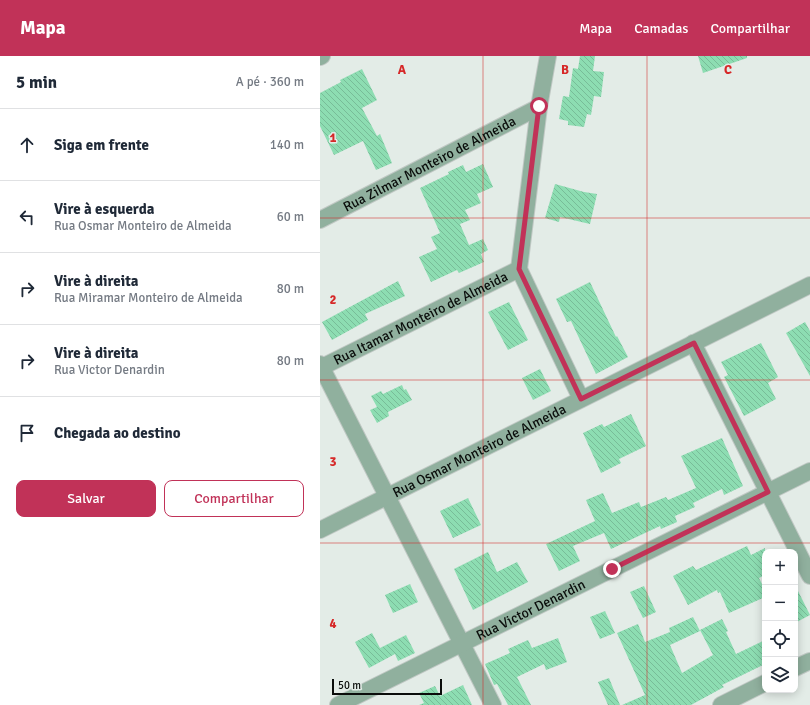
<!DOCTYPE html>
<html lang="pt">
<head>
<meta charset="utf-8">
<style>
  body { margin:0; font-family:Signika,sans-serif; background:#f2f2f3; color:#1f2937 }
  .controls { position:absolute; right:12px; bottom:12px; display:grid; overflow:hidden; border-radius:8px; box-shadow:0 2px 10px #0003 }
  .controls button { width:36px; height:36px; display:grid; place-items:center; padding:0; border:0; border-bottom:1px solid #e0e1e3; background:#fff; color:#1f2937; font:20px sans-serif }
  .scale { position:absolute; left:12px; bottom:10px; width:110px; box-sizing:border-box; padding-left:4px; border:2px solid #0a0d0b; border-top:0; font-size:11px; line-height:14px; white-space:nowrap; color:#0a0d0b; -webkit-text-stroke:3px #e3ece7; paint-order:stroke }
  .stop { position:absolute; width:12px; height:12px; margin:-9px; border:3px solid #c13258; border-radius:50%; background:#fff }
  .stop.end { background:#c13258; border-color:#fff; box-shadow:0 1px 4px #0008 }
  .list { margin:0; padding:0; list-style:none }
  h2 { display:flex; justify-content:space-between; align-items:center; height:52px; margin:0; padding:0 16px; font-size:17px }
  h2 small { font-size:13px; font-weight:400; color:#747a83 }
  .list li { display:grid; grid-template-columns:26px 1fr auto; gap:12px; align-items:center; box-sizing:border-box; height:72px; padding:0 16px; border-top:1px solid #e0e1e3 }
  .list b { display:block; font-size:15px; white-space:nowrap }
  .list p { margin:0; font-size:13px; white-space:nowrap; color:#747a83 }
  .list em { font-size:13px; font-style:normal; color:#747a83 }
  .actions { display:flex; gap:8px; padding:12px 16px }
  .actions a { flex:1; padding:9px 0; border:1px solid #c13258; border-radius:8px; text-align:center; font-size:14px; color:#c13258 }
  .actions .main { background:#c13258; color:#fff }
  .icon { flex:none; width:22px; height:22px; fill:none; stroke:currentColor; stroke-width:2; stroke-linecap:round; stroke-linejoin:round }
  .map { position:relative; flex:none; width:490px; height:649px; overflow:hidden }
  header { display:flex; align-items:center; gap:24px; box-sizing:border-box; height:56px; padding:0 20px; background:#c13258; color:#fff }
  header strong { font-size:19px }
  nav { display:flex; gap:22px; margin-inline-start:auto; font-size:14px }
  main { display:flex }
  aside { flex:1; background:#fff }
  .map>svg:first-child { display:block }
  .building { fill:url(#building-back-hatch) }
  .lines { fill:none; stroke-linecap:round; stroke-linejoin:round }
  .street-casing { stroke:#c0c8c4; stroke-width:18 }
  .street { stroke:#90b09e; stroke-width:16 }
  .route { stroke:#c13258; stroke-width:5 }
  .grid { fill:none; stroke:#d62828; stroke-width:1; stroke-opacity:0.55 }
  .labels { text-anchor:middle; stroke-width:3; stroke-linejoin:round; paint-order:stroke }
  .street-label { font-size:14px; fill:#0a0d0b; stroke:#e3ece7 }
  .grid-label { font-size:13px; text-anchor:middle; font-weight:bold; fill:#d62828; stroke:#e3ece7; stroke-width:3; stroke-linejoin:round; paint-order:stroke }
</style>
</head>
<body>
<header>
<strong>Mapa</strong>
<nav><a>Mapa</a><a>Camadas</a><a>Compartilhar</a></nav>
</header>
<main>
<aside>
<h2>5 min<small>A pé · 360 m</small></h2>
<ul class="list">
<li><svg class="icon" aria-label="ahead" viewBox="0 0 24 24"><path d="M12 20V5M6 11l6-6 6 6"/></svg><div><b>Siga em frente</b></div><em>140 m</em></li>
<li><svg class="icon" aria-label="left" viewBox="0 0 24 24"><path d="M17 20v-9H6M10 6l-5 5 5 5"/></svg><div><b>Vire à esquerda</b><p>Rua Osmar Monteiro de Almeida</p></div><em>60 m</em></li>
<li><svg class="icon" aria-label="right" viewBox="0 0 24 24"><path d="M7 20v-9h11M14 6l5 5-5 5"/></svg><div><b>Vire à direita</b><p>Rua Miramar Monteiro de Almeida</p></div><em>80 m</em></li>
<li><svg class="icon" aria-label="right" viewBox="0 0 24 24"><path d="M7 20v-9h11M14 6l5 5-5 5"/></svg><div><b>Vire à direita</b><p>Rua Victor Denardin</p></div><em>80 m</em></li>
<li><svg class="icon" aria-label="arrive" viewBox="0 0 24 24"><path d="M6 21V4h12l-3 4 3 4H6"/></svg><div><b>Chegada ao destino</b></div></li>
</ul>
<div class="actions"><a class="main">Salvar</a><a>Compartilhar</a></div>
</aside>
<div class="map">
<svg width="490" height="649" viewBox="0 0 490 649">
  <defs>
    <pattern id="building-back-hatch" width="6" height="6" patternUnits="userSpaceOnUse"><rect width="6" height="6" fill="#8dddb2"/><path d="M-1 5l2 2M0 0l6 6M5-1l2 2" fill="none" stroke="#78bc98"/></pattern>
  </defs>
  <rect width="100%" height="100%" fill="#e3ece7"/>
  <g class="building">
    <polygon points="260,0 275,0 273,15 284,16 281,41 274,40 271,59 267,58 264,71 248,69 248,65 239,63 243,40 249,41 253,12 258,13"/>
    <polygon points="378,0 427,0 427,2 383,17"/>
    <polygon points="42,13 57,44 42,52 57,80 60,78 72,107 56,114 43,85 14,99 0,70 0,37 21,26 20,24"/>
    <polygon points="163,108 173,131 157,138 161,147 145,154 150,164 140,168 149,189 163,183 168,194 161,198 164,206 139,217 137,214 111,226 99,201 117,193 111,181 120,177 100,132 129,118 128,116 143,109 146,116"/>
    <polygon points="235,128 264,136 277,138 270,168 240,161 239,166 225,162"/>
    <polygon points="78,225 85,240 45,258 48,264 12,284 2,266"/>
    <polygon points="270,226 296,281 297,280 308,301 276,318 251,265 247,266 236,243"/>
    <polygon points="189,246 208,284 188,294 168,256"/>
    <polygon points="485,266 490,275 490,320 466,277"/>
    <polygon points="441,287 458,321 448,327 456,343 424,360 404,321 408,319 401,306"/>
    <polygon points="220,313 231,335 213,344 202,322"/>
    <polygon points="82,329 84,334 86,333 92,344 68,356 69,360 57,367 50,354 57,351 51,340 61,335 63,338"/>
    <polygon points="311,358 326,390 299,403 301,407 281,417 263,377 282,368 284,371"/>
    <polygon points="402,382 423,430 404,439 402,433 373,447 375,451 355,460 357,466 341,473 340,470 291,493 284,477 253,490 260,505 239,515 226,488 275,465 266,444 283,437 292,457 319,446 321,451 346,441 348,444 376,432 361,400"/>
    <polygon points="148,442 161,469 133,482 120,455"/>
    <polygon points="427,490 431,499 445,492 445,519 439,522 445,534 445,541 409,557 400,536 398,537 397,534 368,549 353,520 373,510 376,514"/>
    <polygon points="168,496 177,516 197,506 208,526 153,554 134,513"/>
    <polygon points="90,528 98,546 73,557 65,539"/>
    <polygon points="475,529 490,559 475,567"/>
    <polygon points="324,530 336,556 323,562 310,536"/>
    <polygon points="285,555 295,577 280,583 270,561"/>
    <polygon points="373,561 380,575 350,589 362,617 393,599 380,574 402,563 408,575 406,576 416,598 445,584 445,608 402,629 404,631 371,649 302,649 325,639 297,577 318,568 325,586 350,576 349,572"/>
    <polygon points="52,577 60,592 86,579 95,597 78,605 75,598 49,612 35,586"/>
    <polygon points="238,582 247,606 226,614 224,608 197,621 211,649 188,649 177,628 174,629 165,608 190,597 188,593 208,584 212,592"/>
    <polygon points="289,622 300,649 288,649 278,626"/>
    <polygon points="143,629 152,649 99,649 104,647 99,637 115,630 120,640"/>
  </g>
  <g class="lines">
    <g class="street-casing">
      <g id="street">
        <polyline points="228,0 219,51 199,213 261,343"/>
        <polyline points="0,1 2,0"/>
        <path id="s1" d="M 0,164 L 219,51"/>
        <polyline points="373,287 490,520"/>
        <polyline points="0,308 173,649"/>
        <path id="s2" d="M 2,311 L 199,213"/>
        <path id="s3" d="M 0,474 L 490,229"/>
        <polyline points="475,612 490,605"/>
        <path id="s4" d="M 18,649 L 490,415"/>
        <polyline points="401,649 445,627"/>
      </g>
    </g>
    <use href="#street" class="street"/>
  </g>
  <g class="lines">
    <polyline class="route" points="219,50 199,213 261,343 374,287 448,436 292,513"/>
  </g>
  <path class="grid" d="M 163,0 L 163,649M 327,0 L 327,649M 0,162 L 490,162M 0,324 L 490,324M 0,487 L 490,487"/>
  <g class="labels">
    <g class="street-label">
      <text dy="5" stroke="none"><textPath href="#s1" startOffset="123">Rua Zilmar Monteiro de Almeida</textPath></text>
      <text dy="5" stroke="none"><textPath href="#s2" startOffset="110">Rua Itamar Monteiro de Almeida</textPath></text>
      <text dy="5" stroke="none"><textPath href="#s3" startOffset="178">Rua Osmar Monteiro de Almeida</textPath></text>
      <text dy="5" stroke="none"><textPath href="#s4" startOffset="215">Rua Victor Denardin</textPath></text>
    </g>
  </g>
  <g class="grid-label">
    <text x="82" y="18">A</text>
    <text x="245" y="18">B</text>
    <text x="408" y="18">C</text>
    <text x="13" y="86">1</text>
    <text x="13" y="248">2</text>
    <text x="13" y="410">3</text>
    <text x="13" y="572">4</text>
  </g>
</svg>
<div class="controls">
<button>+</button>
<button>−</button>
<button><svg class="icon" aria-label="locate" viewBox="0 0 24 24"><circle cx="12" cy="12" r="6"/><path d="M12 2v4M12 18v4M2 12h4M18 12h4"/></svg></button>
<button><svg class="icon" aria-label="layers" viewBox="0 0 24 24"><path d="M12 4l9 5-9 5-9-5zM3 14l9 5 9-5"/></svg></button>
</div>
<div class="scale">50 m</div>
<div class="stop" style="left:219px;top:50px"></div>
<div class="stop end" style="left:292px;top:513px"></div>
</div>
</main>
</body>
</html>
